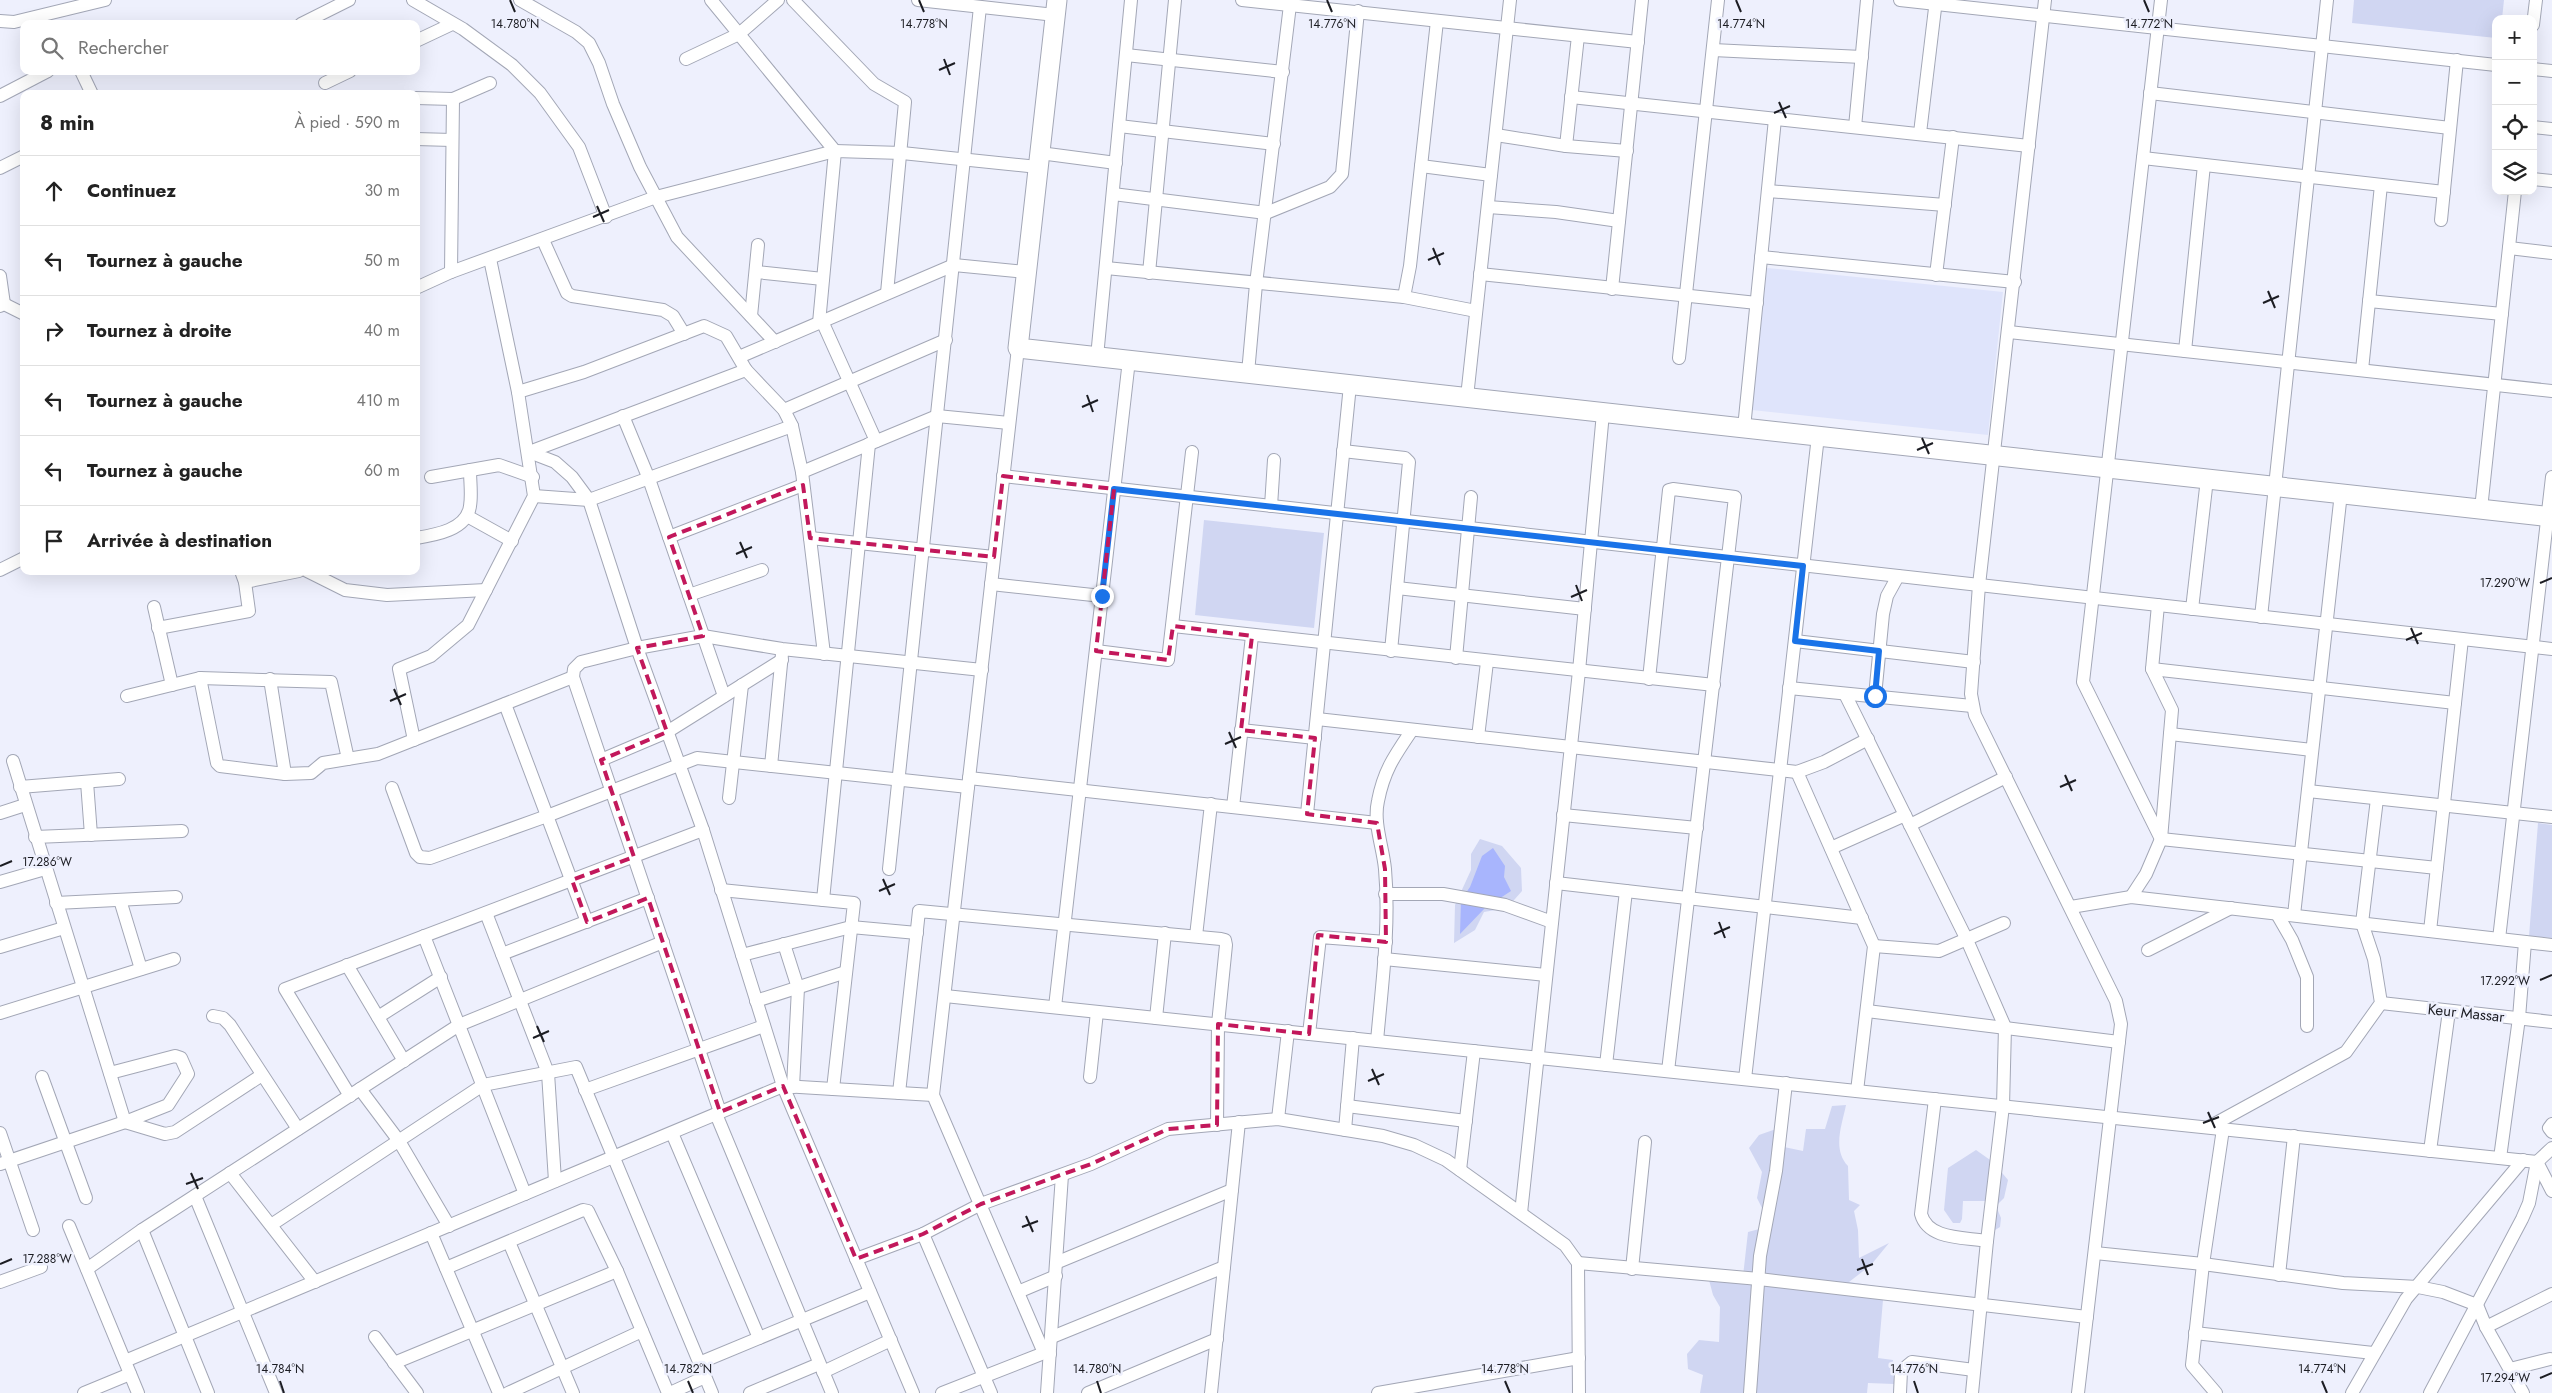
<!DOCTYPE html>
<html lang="fr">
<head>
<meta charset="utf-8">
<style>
  body { margin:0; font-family:Jost,sans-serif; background:#f2f2f2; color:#222 }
  .controls { position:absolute; right:15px; top:15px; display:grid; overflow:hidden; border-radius:10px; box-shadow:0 5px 20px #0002 }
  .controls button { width:45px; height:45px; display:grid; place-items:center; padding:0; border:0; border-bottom:1px solid #e0e0e0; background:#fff; color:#222; font:25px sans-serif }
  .stop { position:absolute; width:15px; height:15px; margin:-11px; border:4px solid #1a73e8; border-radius:50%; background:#fff }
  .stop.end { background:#1a73e8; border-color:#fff; box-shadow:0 1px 5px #0008 }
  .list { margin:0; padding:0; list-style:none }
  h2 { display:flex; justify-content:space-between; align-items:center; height:65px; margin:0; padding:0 20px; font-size:21px }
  h2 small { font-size:16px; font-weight:400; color:#767676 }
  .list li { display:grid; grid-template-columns:32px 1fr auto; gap:15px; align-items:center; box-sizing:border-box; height:70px; padding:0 20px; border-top:1px solid #e0e0e0 }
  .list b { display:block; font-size:19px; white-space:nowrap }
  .list em { font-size:16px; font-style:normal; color:#767676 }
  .icon { flex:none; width:28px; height:28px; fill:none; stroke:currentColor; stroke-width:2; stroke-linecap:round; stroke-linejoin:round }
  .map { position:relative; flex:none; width:2552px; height:1393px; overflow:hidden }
  .search { position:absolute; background:#fff; box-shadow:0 5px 20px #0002; left:20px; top:20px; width:400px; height:55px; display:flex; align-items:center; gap:12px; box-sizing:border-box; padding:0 18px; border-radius:10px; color:#767676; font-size:19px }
  .panel { position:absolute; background:#fff; box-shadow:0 5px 20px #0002; left:20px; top:90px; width:400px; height:485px; border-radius:10px }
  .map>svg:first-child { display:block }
  .built { fill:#dfe4fb }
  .green { fill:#d0d6f2 }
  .water { fill:#a8b5fd }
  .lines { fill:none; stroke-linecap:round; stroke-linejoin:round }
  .street-casing { stroke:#a3a7b6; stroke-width:14 }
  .secondary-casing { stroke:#a3a7b6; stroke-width:21 }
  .street { stroke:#fff; stroke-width:12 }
  .secondary { stroke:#fff; stroke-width:19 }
  .route { stroke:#1a73e8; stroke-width:6 }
  .marked { fill:none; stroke:#c2185b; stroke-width:4; stroke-dasharray:10 6; stroke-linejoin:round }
  .ticks { fill:none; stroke:#1c1d23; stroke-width:2 }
  .labels { text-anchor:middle; stroke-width:5; stroke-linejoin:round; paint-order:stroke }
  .street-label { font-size:15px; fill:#1c1d23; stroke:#eef0fd }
  .ticks-label { font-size:12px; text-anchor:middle; fill:#1c1d23; stroke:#eef0fd; stroke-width:5; stroke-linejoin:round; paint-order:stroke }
</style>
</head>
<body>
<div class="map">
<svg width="2552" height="1393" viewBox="0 0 2552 1393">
  <rect width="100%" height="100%" fill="#eef0fd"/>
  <polygon class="built" points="1767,268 2003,292 1988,435 1752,410"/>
  <g class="green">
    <polygon points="2354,0 2504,0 2502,19 2496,19 2496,38 2352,23"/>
    <polygon points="1204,520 1324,533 1314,628 1195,615"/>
    <polygon points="2538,823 2552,825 2552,938 2529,936"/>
    <polygon points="1480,839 1502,846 1521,868 1522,891 1507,908 1484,912 1475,930 1454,943 1455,905 1471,870 1471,854"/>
    <path d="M 1846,1105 C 1842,1125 1832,1149 1848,1166 L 1849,1200 L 1860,1205 L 1854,1211 L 1858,1230 L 1859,1258 L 1889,1243 L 1871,1265 L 1849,1282 L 1889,1288 L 1913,1296 L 1883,1300 L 1878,1358 L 1893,1360 L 1894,1384 L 1868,1383 L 1867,1393 L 1700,1393 L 1703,1375 L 1688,1369 L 1687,1354 L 1699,1340 L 1719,1342 L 1720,1307 L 1713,1295 L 1709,1280 L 1743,1276 L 1748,1232 L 1763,1228 L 1764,1212 L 1757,1198 L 1762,1172 L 1749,1148 L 1759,1135 L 1776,1129 L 1784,1147 L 1803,1151 L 1806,1129 L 1825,1129 L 1832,1106 Z"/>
    <polygon points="1976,1150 1993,1162 2008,1180 2004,1198 1996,1206 2001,1218 2000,1227 1990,1233 1990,1210 1985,1201 1963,1201 1962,1219 1960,1223 1953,1223 1944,1210 1948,1168"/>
  </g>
  <polygon class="water" points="1493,848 1505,866 1504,877 1511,891 1485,908 1460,934 1461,900 1470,887 1482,856"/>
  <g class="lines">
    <g class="street-casing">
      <g id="street">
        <polyline points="413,0 463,29 512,65 540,93 579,147 606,217"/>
        <polyline points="520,0 576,32 589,43 599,63 613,104 640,167 677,237 775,342"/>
        <polyline points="711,0 835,151 819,323"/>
        <polyline points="793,0 874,84 905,102 887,293"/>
        <polyline points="918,0 1055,15"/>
        <polyline points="1242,0 1638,42"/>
        <polyline points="1900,0 2496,65"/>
        <polyline points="2045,0 1979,585 1971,694 1975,715 2116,1001 2121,1024 2078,1393"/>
        <polyline points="2161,0 2083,682 2161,839"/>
        <polyline points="0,21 14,22 105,0"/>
        <polyline points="301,24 349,0"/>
        <polyline points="2533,25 2536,0"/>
        <polyline points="416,41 452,24"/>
        <polyline points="1713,50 1862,57"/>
        <polyline points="1126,55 1283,72"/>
        <polyline points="686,59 739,34 778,0"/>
        <polyline points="2533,69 2552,71"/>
        <polyline points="81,71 92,94"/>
        <polyline points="325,83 350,71"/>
        <polyline points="2150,93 2450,128"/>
        <polyline points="0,96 48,71"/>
        <polyline points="1571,97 2029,146"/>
        <polyline points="416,98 453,99 490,83"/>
        <polyline points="1119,126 1274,144"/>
        <polyline points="1855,127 1867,0"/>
        <polyline points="2533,127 2552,129"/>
        <polyline points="1920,133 1936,0"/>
        <polyline points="1496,135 1566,146 1627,151"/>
        <polyline points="416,139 452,140"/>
        <polyline points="1566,146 1578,36"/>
        <polyline points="1040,153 1116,163"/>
        <polyline points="2143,158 2444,192"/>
        <polyline points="1421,166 1491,175"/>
        <polyline points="0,168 24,156"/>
        <polyline points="2533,179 2552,181"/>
        <polyline points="1768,191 1945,205"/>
        <polyline points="1113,194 1266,213 1330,187 1342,174 1358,11"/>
        <polyline points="1488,207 1556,212 1619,221"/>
        <polyline points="2441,220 2457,60"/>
        <polyline points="543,240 567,293 572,296 663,310 673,316 684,334"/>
        <polyline points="2509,248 2552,253"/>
        <polyline points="1761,257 2015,282"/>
        <polyline points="1106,268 1404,297 1476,311"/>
        <polyline points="451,272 453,99"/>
        <polyline points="756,272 823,279"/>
        <polyline points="1149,273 1175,0"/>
        <polyline points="1480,274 1757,303"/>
        <polyline points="1936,275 1953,137"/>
        <polyline points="0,276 4,304"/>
        <polyline points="416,288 451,272 656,197 835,151 902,153 1038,167"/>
        <polyline points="1612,289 1642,0"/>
        <polyline points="1404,297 1410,266 1437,21"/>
        <polyline points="2369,301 2502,314"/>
        <polyline points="0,306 4,304 24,314"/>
        <polyline points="751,316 758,245"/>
        <polyline points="822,321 876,441"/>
        <polyline points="2009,332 2552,391"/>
        <polyline points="1018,348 933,1095 1044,1353"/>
        <polyline points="2185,351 2204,165"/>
        <polyline points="739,357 954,265 1026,272"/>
        <polyline points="1097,357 1131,0"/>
        <polyline points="1679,358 1718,0"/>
        <polyline points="746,370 529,452 555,462 572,477 589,500 637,648 703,830 783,1086 913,1393"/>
        <polyline points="2362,370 2381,185"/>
        <polyline points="1248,373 1256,284 1290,5"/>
        <polyline points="518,392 584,372 704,326 726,336 746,370 784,410 792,426 802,472 824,654"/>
        <polyline points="1467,397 1510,0"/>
        <polyline points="784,410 946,340"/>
        <polyline points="623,416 649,479 724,696"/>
        <polyline points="1744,428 1775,119"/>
        <polyline points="1343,451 1405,458 1409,462 1391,651"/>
        <polyline points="802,472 937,416 1009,423"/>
        <polyline points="1003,476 2552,649"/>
        <polyline points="431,477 499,465 533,477"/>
        <polyline points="534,496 589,500 792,426"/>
        <polyline points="1271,506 1274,460"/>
        <polyline points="2481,509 2515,191"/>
        <polyline points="467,516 512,541"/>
        <polyline points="669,537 803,485"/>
        <path d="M 416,538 C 435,535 467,530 470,506 C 472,495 470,482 470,470"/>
        <polyline points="810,538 994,557"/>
        <polyline points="0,570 24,558"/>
        <polyline points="307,571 345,590 387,595 486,590"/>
        <polyline points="245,582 299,571"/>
        <polyline points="991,584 1102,596"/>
        <polyline points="1397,588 1585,609"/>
        <polyline points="689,595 762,570"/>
        <polyline points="154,607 172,685"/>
        <polyline points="2192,609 2207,479"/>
        <polyline points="2261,617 2327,0"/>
        <polyline points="1173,626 1714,685"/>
        <polyline points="158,628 249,611 245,582 241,571"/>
        <polyline points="1795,641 1974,662"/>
        <polyline points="1096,651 1168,660 1192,452"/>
        <polyline points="1456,658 1471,497"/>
        <polyline points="2152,669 2158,605"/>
        <polyline points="200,678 217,763 220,766 285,774 311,773 323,763 378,754 573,677"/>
        <polyline points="270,679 285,774"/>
        <polyline points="1649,679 1669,490 1673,489 1735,497 1668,1071"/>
        <polyline points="1789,688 1972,706"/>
        <polyline points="1845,694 1967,940 2005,1027 2003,1106 1987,1241"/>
        <polyline points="127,696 200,678 331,682 348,759"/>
        <polyline points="1875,696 1883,614 1887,596 1898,576"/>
        <polyline points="505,704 587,922"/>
        <polyline points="1317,719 1797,772 1824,762 1868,739"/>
        <polyline points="1241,730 1315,738"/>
        <polyline points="2170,734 2312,750"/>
        <polyline points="1478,737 1487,662"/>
        <polyline points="414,740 399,669 431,656 468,625 534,496 518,392 490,259"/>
        <polyline points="601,760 667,732 782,660"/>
        <polyline points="13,761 125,1122 165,1134 175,1132 262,1075"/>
        <polyline points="771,766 782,654"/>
        <polyline points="1797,772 1874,946 1857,1091"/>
        <polyline points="969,778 1377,823"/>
        <polyline points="87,782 91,835"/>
        <polyline points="20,787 119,779"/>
        <polyline points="392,788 416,853 420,857 430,858 547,816 697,758 968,787"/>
        <polyline points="2308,791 2552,817"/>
        <polyline points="729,798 742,685"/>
        <polyline points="1233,807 1252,636"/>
        <polyline points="0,813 25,805"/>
        <polyline points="1307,814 1350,385"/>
        <polyline points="1563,815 1697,828"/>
        <polyline points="1910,825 2006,777"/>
        <polyline points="35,837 182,831"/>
        <polyline points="2161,839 2437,868"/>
        <polyline points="1831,848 1905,815"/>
        <polyline points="889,869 980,7"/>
        <polyline points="0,882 45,869"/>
        <polyline points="1556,883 1862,918"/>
        <polyline points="721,890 854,903 833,1089"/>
        <polyline points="1385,894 1443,894 1505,905 1552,922"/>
        <polyline points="2131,897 2146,874 2161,839 2172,710 2152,669 2455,703"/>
        <polyline points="120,900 141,969"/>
        <polyline points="823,900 869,444"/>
        <polyline points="56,903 176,897"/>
        <polyline points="2071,907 2131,897 2552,945"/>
        <polyline points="486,913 548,1073 555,1181"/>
        <polyline points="2277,914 2292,940 2307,977 2307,1026"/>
        <polyline points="2294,915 2341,493"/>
        <polyline points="2430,931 2462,639"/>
        <polyline points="424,936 525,1194"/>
        <polyline points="1196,936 1211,804"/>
        <polyline points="2499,939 2552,477"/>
        <polyline points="784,944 798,988 793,1087"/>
        <polyline points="1874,946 1939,951 2004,923"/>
        <polyline points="0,947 64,928"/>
        <polyline points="2148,950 2231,908"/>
        <polyline points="502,954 648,898"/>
        <polyline points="742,955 851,927 917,933"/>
        <polyline points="1384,959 1546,975"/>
        <polyline points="347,965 404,1061"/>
        <polyline points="945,996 2537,1162"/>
        <polyline points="756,1001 846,972"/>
        <polyline points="2381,1003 2552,1022"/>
        <polyline points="1055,1007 1129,360"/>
        <polyline points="1867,1011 2119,1042"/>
        <polyline points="0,1013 174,959"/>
        <polyline points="213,1016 223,1018 230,1025 298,1129"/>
        <polyline points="378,1017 441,977"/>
        <polyline points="1156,1018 1165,933"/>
        <polyline points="1309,1034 1320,937 1386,942"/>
        <path d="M 1377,1041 C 1382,984 1390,926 1385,869 C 1383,847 1373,823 1378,801 C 1384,770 1395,755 1412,730"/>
        <polyline points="1606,1065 1626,891"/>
        <polyline points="42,1077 86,1198"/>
        <polyline points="1090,1077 1097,1012"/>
        <polyline points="1745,1079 1818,436"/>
        <polyline points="360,1089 399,1141 449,1226"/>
        <polyline points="585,1090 764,1026"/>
        <polyline points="899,1093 919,911 1221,939 1225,940 1226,945 1218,1024 1217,1125"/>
        <polyline points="350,1096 285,989 703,830"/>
        <path d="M 1935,1099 L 1921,1214 C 1928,1240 1964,1237 1987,1241 L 1972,1393"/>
        <polyline points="1347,1106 1466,1121"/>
        <polyline points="720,1112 573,677 574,669 581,662 637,648 703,636 782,649 982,670"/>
        <polyline points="716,1114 832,1393"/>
        <polyline points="1278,1119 1288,1031"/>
        <polyline points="2552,1124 2549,1128 2552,1132"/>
        <polyline points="2209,1127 2346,1052 2381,1003 2374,959 2362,923 2377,799"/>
        <polyline points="1345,1130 1353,1038"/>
        <polyline points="0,1133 33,1230"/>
        <polyline points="672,1133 759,1338"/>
        <polyline points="2430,1151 2449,1011"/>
        <polyline points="2500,1158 2519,1018 2525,942"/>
        <polyline points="2537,1162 2552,1191"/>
        <polyline points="0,1164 125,1122 168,1105 188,1074 181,1058 175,1056 110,1073"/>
        <polyline points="1460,1170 1474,1051"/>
        <polyline points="230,1173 315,1282"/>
        <polyline points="195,1196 276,1393"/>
        <polyline points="1521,1213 1579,671 1603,413"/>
        <polyline points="271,1225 483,1085 576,1067 712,1393"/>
        <polyline points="69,1226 138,1393"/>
        <polyline points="142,1230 208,1393"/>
        <polyline points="431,1233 499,1393"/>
        <polyline points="923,1234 991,1393"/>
        <polyline points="509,1242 573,1393"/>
        <polyline points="2095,1253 2203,1264 2343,1283 2418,1287 2443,1292 2477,1305 2486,1327 2523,1393"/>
        <polyline points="856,1259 923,1234 981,1204 1091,1164 1168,1129 1278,1119 1383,1136 1414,1145 1446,1160 1565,1245 1578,1263 1579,1393"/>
        <polyline points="1058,1262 1232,1190"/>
        <polyline points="1578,1263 1759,1279 2087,1317"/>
        <polyline points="446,1268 583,1210 588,1211 617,1271 668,1393"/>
        <polyline points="87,1269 142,1230 459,1025 663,942"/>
        <polyline points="1632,1269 1645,1142"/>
        <polyline points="2279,1275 2294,1136"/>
        <polyline points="0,1282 41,1267"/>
        <polyline points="1018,1292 1056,1276"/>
        <polyline points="2486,1327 2552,1294"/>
        <polyline points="2195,1333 2373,1353"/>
        <polyline points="375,1337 417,1393"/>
        <polyline points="1052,1337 1224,1267"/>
        <polyline points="125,1361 783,1086 933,1095"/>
        <polyline points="394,1363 617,1271"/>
        <polyline points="699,1363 870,1292"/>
        <polyline points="2510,1369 2550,1359"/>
        <polyline points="823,1372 891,1340"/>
        <polyline points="84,1393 130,1374"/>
        <polyline points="508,1393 642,1331"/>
        <polyline points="670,1393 705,1377"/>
        <polyline points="750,1393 819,1364"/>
        <polyline points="942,1393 1044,1353 1050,1354"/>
        <polyline points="1047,1393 1062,1175"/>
        <polyline points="1088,1393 1217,1339"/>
        <polyline points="1211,1393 1239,1122"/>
        <polyline points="1378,1393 1579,1358"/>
        <polyline points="1750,1393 1760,1256 1776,1171 1786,1083"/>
        <polyline points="1900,1393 1901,1371 1912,1362 1974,1370"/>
        <polyline points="2216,1393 2192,1365 2203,1264 2223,1129"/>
        <polyline points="2352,1393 2406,1299 2523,1160"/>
        <polyline points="2430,1393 2522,1219 2529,1203 2537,1162 2552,1148"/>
      </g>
    </g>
    <g class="secondary-casing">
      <polyline id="secondary" points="1057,0 1018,348 2552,517"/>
    </g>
    <use href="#street" class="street"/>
    <use href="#secondary" class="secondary"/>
  </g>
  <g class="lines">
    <polyline class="route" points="1102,596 1114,489 1803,566 1795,641 1879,651 1875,696"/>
  </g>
  <path class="marked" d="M 1003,476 L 1114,489 L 1096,651 L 1168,660 L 1173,626 L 1252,636 L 1241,730 L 1315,738 L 1307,814 L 1377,823 L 1385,869 L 1386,942 L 1318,935 L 1309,1034 L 1218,1024 L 1217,1125 L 1168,1129 L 1091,1164 L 981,1204 L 923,1234 L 856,1259 L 783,1086 L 720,1112 L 648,898 L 587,922 L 572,880 L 634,857 L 601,760 L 667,732 L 637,648 L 703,636 L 669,537 L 803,485 L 810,538 L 994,557 Z"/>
  <path class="ticks" d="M 510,0 L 515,12M 919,0 L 924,12M 1327,0 L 1332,12M 1736,0 L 1741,12M 2144,0 L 2149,12M 944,59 L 950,75M 939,70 L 955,63M 1779,102 L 1786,118M 1774,113 L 1790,106M 597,206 L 604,222M 593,217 L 609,210M 1433,248 L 1440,265M 1428,260 L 1444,253M 2268,291 L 2275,308M 2263,303 L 2279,296M 1087,395 L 1093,412M 1082,407 L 1098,400M 1922,438 L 1929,454M 1917,450 L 1933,443M 740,542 L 747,558M 736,554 L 752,547M 2540,583 L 2552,578M 1576,585 L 1582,601M 1571,597 L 1587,590M 2411,628 L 2418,644M 2406,640 L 2422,633M 394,689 L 401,705M 390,701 L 406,694M 1229,732 L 1236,748M 1225,744 L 1241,737M 2065,775 L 2072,791M 2060,787 L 2076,780M 0,866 L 12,861M 883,879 L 890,895M 879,891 L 895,884M 1719,922 L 1725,938M 1714,934 L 1730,927M 2540,980 L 2552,975M 537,1026 L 544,1042M 533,1038 L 549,1031M 1372,1069 L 1379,1085M 1368,1081 L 1384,1074M 2208,1112 L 2215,1128M 2203,1123 L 2219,1117M 191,1173 L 198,1189M 186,1184 L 203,1178M 1026,1216 L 1033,1232M 1022,1227 L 1038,1221M 1862,1259 L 1868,1275M 0,1264 L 12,1259M 1857,1270 L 1873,1264M 2540,1378 L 2552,1373M 280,1381 L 284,1393M 688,1381 L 693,1393M 1097,1381 L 1101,1393M 1505,1381 L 1510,1393M 1914,1381 L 1918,1393M 2322,1381 L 2327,1393"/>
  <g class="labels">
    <g class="street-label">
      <text transform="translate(2466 1013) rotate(6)" y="5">Keur Massar</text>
    </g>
  </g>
  <g class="ticks-label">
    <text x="515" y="28">14.780°N</text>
    <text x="924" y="28">14.778°N</text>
    <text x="1332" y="28">14.776°N</text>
    <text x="1741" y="28">14.774°N</text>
    <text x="2149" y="28">14.772°N</text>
    <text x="2505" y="587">17.290°W</text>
    <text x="47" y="866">17.286°W</text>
    <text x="2505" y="985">17.292°W</text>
    <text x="47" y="1263">17.288°W</text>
    <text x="280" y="1373">14.784°N</text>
    <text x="688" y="1373">14.782°N</text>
    <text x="1097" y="1373">14.780°N</text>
    <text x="1505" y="1373">14.778°N</text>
    <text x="1914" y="1373">14.776°N</text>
    <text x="2322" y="1373">14.774°N</text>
    <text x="2505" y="1382">17.294°W</text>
  </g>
</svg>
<div class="controls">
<button>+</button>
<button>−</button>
<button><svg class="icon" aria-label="locate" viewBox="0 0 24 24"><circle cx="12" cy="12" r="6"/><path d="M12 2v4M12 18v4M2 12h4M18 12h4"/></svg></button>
<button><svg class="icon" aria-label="layers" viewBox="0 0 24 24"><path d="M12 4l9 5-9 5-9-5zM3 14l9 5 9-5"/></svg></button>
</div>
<div class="stop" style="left:1875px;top:696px"></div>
<div class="stop end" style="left:1102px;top:596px"></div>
<div class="search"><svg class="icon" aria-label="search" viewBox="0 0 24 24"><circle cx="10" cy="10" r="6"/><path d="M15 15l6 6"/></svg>Rechercher</div>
<section class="panel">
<h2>8 min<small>À pied · 590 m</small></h2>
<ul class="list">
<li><svg class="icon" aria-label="ahead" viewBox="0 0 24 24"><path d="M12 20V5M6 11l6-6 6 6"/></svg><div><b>Continuez</b></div><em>30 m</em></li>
<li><svg class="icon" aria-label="left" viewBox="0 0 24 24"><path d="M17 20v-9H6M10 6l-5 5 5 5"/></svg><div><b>Tournez à gauche</b></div><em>50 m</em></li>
<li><svg class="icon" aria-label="right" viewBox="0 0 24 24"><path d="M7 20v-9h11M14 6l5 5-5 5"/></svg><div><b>Tournez à droite</b></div><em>40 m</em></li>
<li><svg class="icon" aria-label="left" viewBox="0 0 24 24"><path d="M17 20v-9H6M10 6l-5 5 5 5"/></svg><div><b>Tournez à gauche</b></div><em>410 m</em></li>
<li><svg class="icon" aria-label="left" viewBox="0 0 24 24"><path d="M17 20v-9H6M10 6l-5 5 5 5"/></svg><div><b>Tournez à gauche</b></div><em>60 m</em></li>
<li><svg class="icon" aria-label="arrive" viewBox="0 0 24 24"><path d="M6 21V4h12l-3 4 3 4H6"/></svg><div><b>Arrivée à destination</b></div></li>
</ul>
</section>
</div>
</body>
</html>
